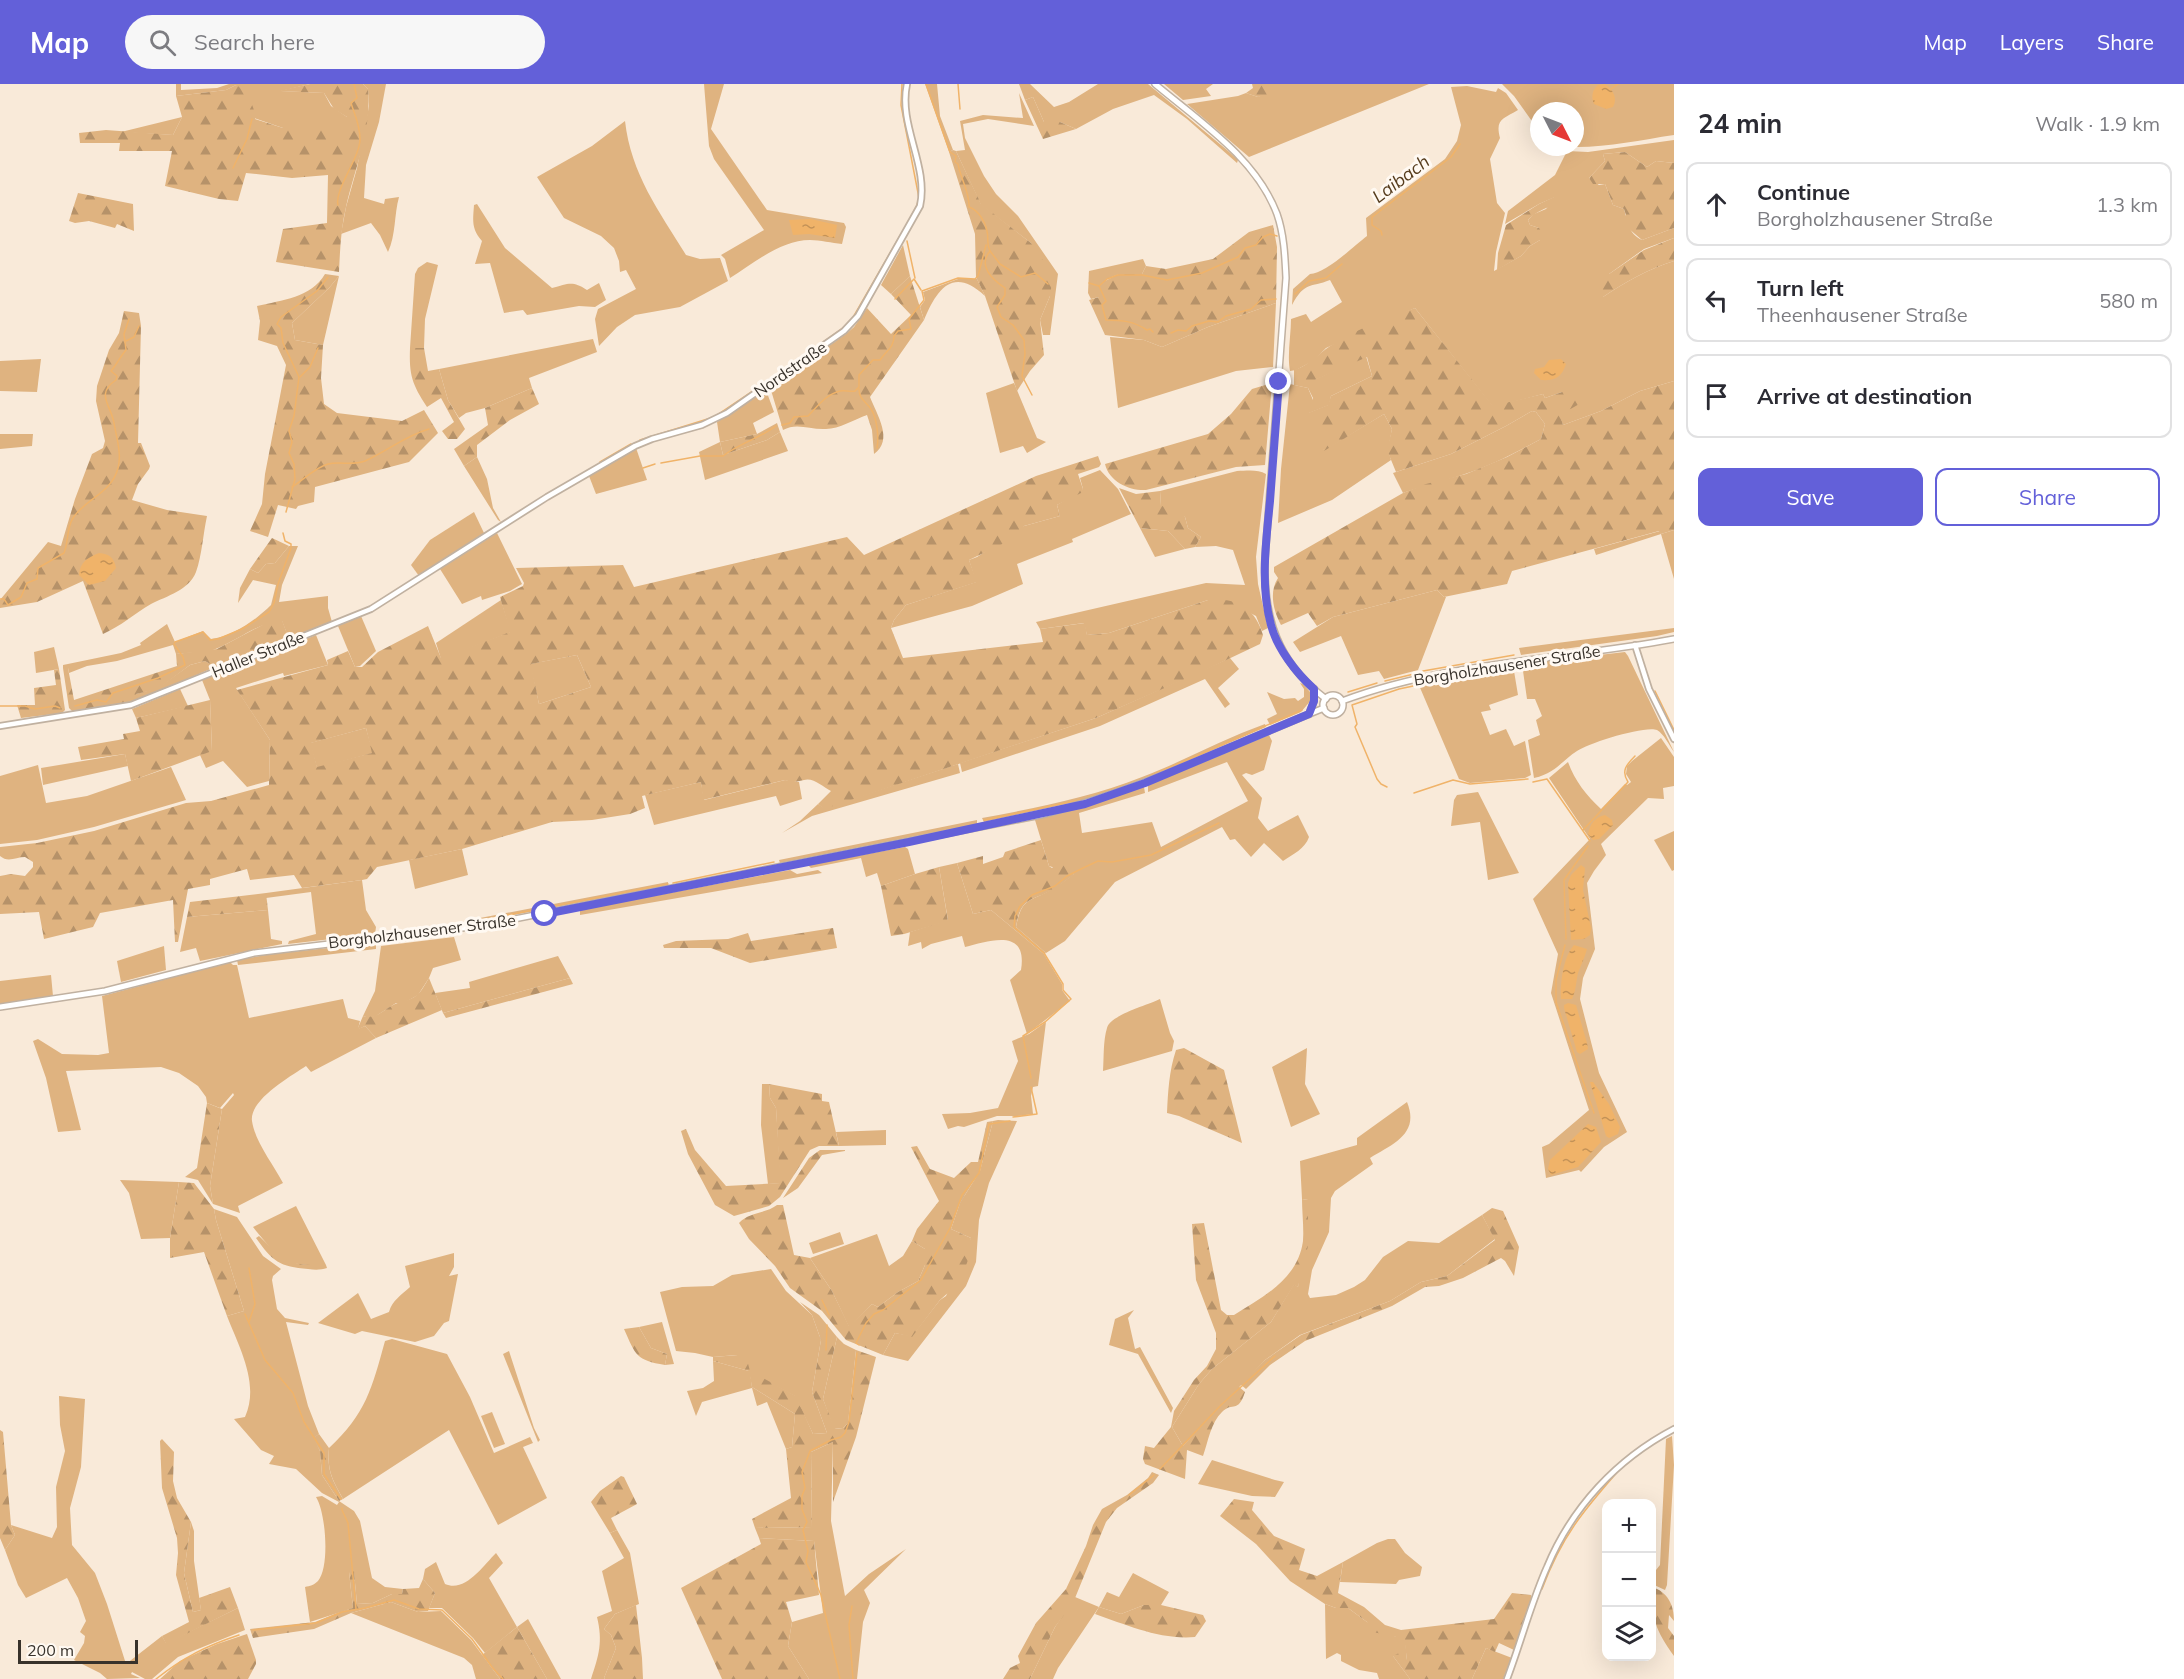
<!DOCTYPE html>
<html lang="en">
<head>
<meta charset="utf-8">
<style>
  body { margin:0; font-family:Mulish,sans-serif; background:#f7f7f7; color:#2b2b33 }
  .controls { position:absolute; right:18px; bottom:18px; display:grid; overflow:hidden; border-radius:12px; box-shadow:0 6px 24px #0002 }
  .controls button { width:54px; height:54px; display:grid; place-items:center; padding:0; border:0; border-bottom:2px solid #e1e1e2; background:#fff; color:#2b2b33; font:30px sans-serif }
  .compass { position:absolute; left:1530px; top:18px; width:54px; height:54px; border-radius:50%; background:#fff; box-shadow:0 6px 24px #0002; rotate:132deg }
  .scale { position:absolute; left:18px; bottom:15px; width:120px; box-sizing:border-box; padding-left:6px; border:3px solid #38322b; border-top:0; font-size:16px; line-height:21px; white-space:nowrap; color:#38322b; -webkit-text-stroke:4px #fff9f2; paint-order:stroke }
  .stop { position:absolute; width:18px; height:18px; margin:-14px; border:4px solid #6360d9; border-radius:50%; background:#fff }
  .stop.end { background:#6360d9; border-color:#fff; box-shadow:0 2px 6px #0008 }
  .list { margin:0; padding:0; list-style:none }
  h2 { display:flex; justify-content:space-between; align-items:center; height:78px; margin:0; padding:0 24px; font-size:26px }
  h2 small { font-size:20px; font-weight:400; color:#7c7c81 }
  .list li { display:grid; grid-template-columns:39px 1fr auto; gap:18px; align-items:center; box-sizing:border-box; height:84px; margin:0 12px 12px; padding:0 12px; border:2px solid #e1e1e2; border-radius:12px }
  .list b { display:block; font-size:22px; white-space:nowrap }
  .list p { margin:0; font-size:20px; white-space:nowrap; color:#7c7c81 }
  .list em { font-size:20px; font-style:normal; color:#7c7c81 }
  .actions { display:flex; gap:12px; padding:18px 24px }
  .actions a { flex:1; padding:14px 0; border:2px solid #6360d9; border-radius:12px; text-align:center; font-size:21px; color:#6360d9 }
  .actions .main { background:#6360d9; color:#fff }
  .icon { flex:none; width:33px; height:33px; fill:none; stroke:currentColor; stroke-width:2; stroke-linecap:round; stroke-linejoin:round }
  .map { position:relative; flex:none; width:1674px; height:1595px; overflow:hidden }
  header { display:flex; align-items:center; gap:36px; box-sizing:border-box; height:84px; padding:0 30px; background:#6360d9; color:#fff }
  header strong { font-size:28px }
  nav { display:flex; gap:33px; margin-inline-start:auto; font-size:21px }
  .search { width:420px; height:54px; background:#f7f7f7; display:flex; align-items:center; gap:15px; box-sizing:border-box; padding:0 21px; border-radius:33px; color:#7c7c81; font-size:22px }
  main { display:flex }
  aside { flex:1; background:#fff }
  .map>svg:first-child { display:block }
  .green { fill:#dfb380 }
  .forest { fill:url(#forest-firs); fill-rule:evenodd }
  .water { fill:url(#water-ripples) }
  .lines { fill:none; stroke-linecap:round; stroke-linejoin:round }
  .stream { stroke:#f0b369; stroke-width:1.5 }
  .tertiary-casing { stroke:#c0b1a1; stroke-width:8 }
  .secondary-casing { stroke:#c0b1a1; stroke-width:8 }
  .tertiary { stroke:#fff; stroke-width:4.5 }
  .secondary { stroke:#fff; stroke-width:5 }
  .route { stroke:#6360d9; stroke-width:8 }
  .labels { text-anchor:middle; stroke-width:6; stroke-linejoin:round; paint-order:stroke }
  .street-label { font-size:16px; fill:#38322b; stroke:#fff9f2 }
  .water-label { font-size:18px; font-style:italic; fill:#573d1e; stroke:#fff9f2 }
</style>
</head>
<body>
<header>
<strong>Map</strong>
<div class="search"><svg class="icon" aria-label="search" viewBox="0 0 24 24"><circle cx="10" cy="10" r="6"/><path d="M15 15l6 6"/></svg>Search here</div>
<nav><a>Map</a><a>Layers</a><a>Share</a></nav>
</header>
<main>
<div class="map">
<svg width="1674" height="1595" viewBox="0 0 1674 1595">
  <defs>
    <pattern id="forest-firs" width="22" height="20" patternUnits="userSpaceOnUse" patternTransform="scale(1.5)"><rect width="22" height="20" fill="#dfb380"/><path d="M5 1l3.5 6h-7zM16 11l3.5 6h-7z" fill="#b69269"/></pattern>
    <pattern id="water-ripples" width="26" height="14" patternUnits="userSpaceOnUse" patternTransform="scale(1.5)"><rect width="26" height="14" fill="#f0b369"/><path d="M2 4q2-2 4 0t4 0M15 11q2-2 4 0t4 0" fill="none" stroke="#c39257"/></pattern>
  </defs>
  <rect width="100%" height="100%" fill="#f9ead9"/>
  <g class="green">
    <polygon points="176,0 181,0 181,6 217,4 229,0 310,0 281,7 324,9 331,22 347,33 347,44 283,44 254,34 236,1 226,6 176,12"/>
    <path d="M 363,0 L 386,0 L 379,38 L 366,81 L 364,114 L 384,120 L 385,115 L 399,113 C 394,131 396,151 388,168 L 380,151 L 371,139 L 341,150 L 346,123 L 357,84 L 369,22 L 368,5 Z"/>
    <path d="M 704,0 L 724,0 L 711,45 L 767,126 L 844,139 L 846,143 L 842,160 C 832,159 820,156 810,156 C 781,156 754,179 730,194 L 725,175 L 721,171 L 764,146 L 714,75 L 709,62 Z"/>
    <polygon points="925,0 937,0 940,32 953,66 949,68"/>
    <polygon points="1019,0 1030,0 1054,23 1069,18 1098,0 1148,0 1227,66 1238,76 1237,79 1187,35 1154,11 1113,25 1076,45 1060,38 1044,38 1033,13 1025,16"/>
    <polygon points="1164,0 1213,0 1206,5 1211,12 1183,16"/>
    <polygon points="1290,0 1429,0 1249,73 1187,20 1238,12 1246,9 1258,13"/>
    <path d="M 1502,0 L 1674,0 L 1674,51 C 1640,56 1605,64 1571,63 L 1575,63 L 1575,27 L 1539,27 L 1539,47 L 1514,12 Z"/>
    <path d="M 1467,2 L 1496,8 L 1498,4 L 1506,9 L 1518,26 C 1503,35 1495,35 1500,54 L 1490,75 L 1497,119 L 1505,129 L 1496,168 L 1494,187 L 1521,172 L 1530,162 L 1540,156 L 1539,144 L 1530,141 L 1528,136 L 1534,130 L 1546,125 L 1555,113 L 1539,120 L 1505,140 L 1508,127 L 1555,91 L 1567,67 L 1588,68 L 1674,56 L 1674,79 L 1656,77 L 1647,83 L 1625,68 L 1603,70 L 1605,77 L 1589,94 L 1599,101 L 1605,100 L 1613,121 L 1624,125 C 1628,139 1628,149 1642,156 L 1674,144 L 1674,154 L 1644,165 L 1609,190 L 1603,213 C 1625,198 1648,185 1674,177 L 1674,297 L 1640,307 L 1601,327 L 1563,341 L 1559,331 L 1562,308 L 1545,314 L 1543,310 L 1493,323 L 1415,224 L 1326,264 L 1313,277 L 1296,286 L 1290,287 C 1287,271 1291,251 1291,235 L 1306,230 L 1311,238 L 1342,218 L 1330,196 C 1310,204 1305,197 1292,221 L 1293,205 L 1310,190 C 1325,190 1354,162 1367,152 L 1366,134 L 1445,75 L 1457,57 L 1461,41 L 1451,3 Z"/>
    <polygon points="1019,9 1034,42 988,35 963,40 965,54 984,92 996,110 1018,132 1058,190 1050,251 1043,251 1040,236 1050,212 1031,159 981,121 956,67 965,66 960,37 983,31 1023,34"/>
    <polygon points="182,33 173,51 121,48"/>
    <path d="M 625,37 C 631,90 659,127 686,171 L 700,175 L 720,174 L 728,197 L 680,223 L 635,231 L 617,243 L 599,262 L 595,235 L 598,225 L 636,205 L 626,186 L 620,188 L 619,177 L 614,164 L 601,152 L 564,134 L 537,93 L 592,62 Z"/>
    <path d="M 477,120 L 505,164 L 552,204 C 568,200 572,196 587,206 L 599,199 L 606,216 L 595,223 L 579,222 L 527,231 L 523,226 L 504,229 L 490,179 L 475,180 L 482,157 C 471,145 473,136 474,121 Z"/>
    <polygon points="903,161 910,192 891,210 881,201"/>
    <polygon points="1143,175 1146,182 1142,190 1119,190 1107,195 1099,213 1091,215 1088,209 1089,187"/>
    <polygon points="427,178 438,181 425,235 424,264 410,264 415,190 418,184"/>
    <polygon points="339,192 323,261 295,256 292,239 329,204"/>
    <path d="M 958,195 L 977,195 L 985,212 C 953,182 937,205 924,236 L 920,223 L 925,216 L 923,208 Z"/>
    <polygon points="1276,219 1273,283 1236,287 1118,324 1110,253 1144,256 1162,263 1208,243"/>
    <polygon points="593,255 597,268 529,294 532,304 485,324 466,329 459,334 448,316 439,285"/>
    <polygon points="1366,272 1372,292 1331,312 1329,321 1309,329 1324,366 1384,330 1392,345 1388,366 1391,376 1332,416 1278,439 1281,385 1290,300 1308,304 1313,316 1314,296"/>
    <polygon points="41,275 37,308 0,307 0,277"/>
    <polygon points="1014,299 1037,354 1046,358 1027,369 1023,362 1000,369 986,309"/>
    <polygon points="766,306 774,328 753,339 757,350 720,358 723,371 767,356 780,348 788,367 705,396 699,368 720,358 717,338"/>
    <path d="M 1532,327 L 1536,328 L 1545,340 L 1541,355 C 1517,368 1492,381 1465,390 C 1445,397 1424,401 1403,409 L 1393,389 L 1451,370 L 1506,342 Z"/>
    <polygon points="0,350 33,350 32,362 0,365"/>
    <polygon points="636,364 647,396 596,410 589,392"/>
    <polygon points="477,373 487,395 493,424 501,438 498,436 464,382"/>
    <polygon points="1100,386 1118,405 1131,430 1072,455 1073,458 1017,480 1023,500 972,522 891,544 894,536 906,521 976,498 969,476 977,473 1024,442 1060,432 1057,421 1083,405 1080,394"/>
    <path d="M 1237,387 C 1246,387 1258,385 1266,390 L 1256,473 L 1258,500 L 1268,544 L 1262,547 L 1256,532 L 1225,516 L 1208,516 L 1109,549 L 1087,551 L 1084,539 L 1040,545 L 1036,538 L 1206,499 L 1245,501 L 1233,466 L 1216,462 L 1195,463 L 1201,453 L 1188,444 L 1185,433 L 1161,423 L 1160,407 Z"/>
    <polygon points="474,428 484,449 419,492 411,481 430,456"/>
    <polygon points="1140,444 1168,447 1185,465 1155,473"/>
    <polygon points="1674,446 1674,495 1661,450 1596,471 1594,465 1660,447 1661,450"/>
    <polygon points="497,449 522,500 510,507 482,516 481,512 462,520 440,485"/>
    <path d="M 289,462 L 298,462 L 282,501 L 279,518 L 328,512 L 328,524 L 332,538 L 289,555 L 282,537 C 257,539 240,555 218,564 C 205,570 190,568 176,570 L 173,561 L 117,577 L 87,582 L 69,589 L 68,584 L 63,584 L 63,581 L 121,569 L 141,561 L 140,559 L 167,540 L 175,558 L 203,547 L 211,555 C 232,553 256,536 271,521 L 276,501 L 253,496 L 238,519 L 240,504 L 250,485 L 258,489 L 266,480 L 275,479 Z"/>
    <polygon points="1437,506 1444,513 1446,513 1418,586 1384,595 1379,587 1358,591 1341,552 1300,568 1293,558 1333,533"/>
    <polygon points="501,516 511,548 441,575 436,559"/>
    <polygon points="361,532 376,567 360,582 355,583 338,542"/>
    <polygon points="1674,544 1674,548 1657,552 1521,571 1519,564"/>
    <polygon points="316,551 328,581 284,592 283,589 236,604 270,656 269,697 247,703 223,677 206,684 200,671 212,666 210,616 202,596"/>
    <polygon points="54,563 59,585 36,589 34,568"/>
    <path d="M 1625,568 L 1628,572 L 1674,668 C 1669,661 1664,650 1657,646 C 1646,641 1588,659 1577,667 C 1560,678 1556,689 1534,694 L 1528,656 L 1540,651 L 1536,636 L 1542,632 L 1535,615 L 1527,615 L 1522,580 Z"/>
    <polygon points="577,571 591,603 539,620 530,580"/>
    <polygon points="1230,574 1239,585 1218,604 1230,620 1225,624 1205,595 1100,642 962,688 960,679 1096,634"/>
    <polygon points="205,577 215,583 136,617 136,610 158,604 190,581"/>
    <polygon points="1513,581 1518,611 1489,621 1491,626 1481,628 1490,651 1506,645 1514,662 1525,657 1531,691 1525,694 1470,699 1459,695 1418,599"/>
    <polygon points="1300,599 1303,600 1311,609 1312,615 1301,628 1270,641 1267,635 1277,630 1267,608 1284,615 1295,614 1298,617 1304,613 1304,605"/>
    <polygon points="180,605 188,622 136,634 132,625"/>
    <path d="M 1265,640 L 1266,643 L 1144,696 L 1084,716 L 984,738 L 982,734 C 1037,724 1091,713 1142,693 C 1184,677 1223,655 1265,640 Z"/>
    <polygon points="366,644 373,669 317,684 310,659"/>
    <path d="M 1269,651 L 1272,657 L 1264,686 L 1252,691 L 1246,689 L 1242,691 L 1262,714 L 1258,734 L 1268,747 L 1298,731 L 1309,753 C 1305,765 1293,770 1283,777 L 1264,759 L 1251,773 L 1235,755 L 1230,756 L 1222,743 L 1115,798 L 1065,857 L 1046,869 L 1016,843 C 1022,814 1027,819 1049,807 C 1058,802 1066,796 1074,790 L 1049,782 L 1035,736 L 1144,703 L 1145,709 L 1079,729 L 1082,749 L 1152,738 L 1161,763 L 1248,717 L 1227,678 L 1148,708 L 1148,701 Z"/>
    <path d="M 1661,654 L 1674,673 L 1674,702 L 1663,704 L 1664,715 L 1648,714 L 1601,760 L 1606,771 L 1594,787 L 1587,799 L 1595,865 L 1583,894 L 1580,915 L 1599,989 L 1627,1048 L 1604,1063 L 1581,1088 L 1579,1086 L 1546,1094 L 1542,1063 L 1549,1060 L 1589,1026 L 1551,909 L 1558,870 L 1533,815 L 1590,755 L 1549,694 L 1568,678 C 1575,697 1586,711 1601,725 L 1625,700 L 1627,701 L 1631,698 L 1626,690 L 1627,682 L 1632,677 Z"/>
    <polygon points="125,670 128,682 43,701 41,684"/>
    <polygon points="958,680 960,689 812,732 782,749 800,737 818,720 824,724"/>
    <polygon points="38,681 46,719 87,712 171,683 186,716 94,743 37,756 0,760 0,692"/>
    <polygon points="785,696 799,698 802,715 780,722 776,712 654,741 645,711 701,698 704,716"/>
    <polygon points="1478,708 1519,789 1488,796 1480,738 1451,742 1454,716 1457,711"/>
    <polygon points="977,736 977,740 780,779 779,776"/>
    <polygon points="1674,747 1674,786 1672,787 1654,756"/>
    <polygon points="905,763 908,765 915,790 881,802 877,789 866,793 861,774 811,784 808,781"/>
    <polygon points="462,765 468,791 415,805 409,776"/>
    <path d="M 957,779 L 973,830 L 991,826 L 1044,870 L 1062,900 L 1062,906 L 1070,917 L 1027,950 L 1010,896 L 1021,886 C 1028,843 989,857 965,863 L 962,852 L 931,860 L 922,865 L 921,858 L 908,862 L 910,848 L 948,836 L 939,783 Z"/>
    <polygon points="790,786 797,790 818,786 822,789 580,831 580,826"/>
    <polygon points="362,796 366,826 376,843 375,850 288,860 289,857 316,850 311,808 266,814 266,809"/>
    <polygon points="668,798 668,802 481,837 480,834"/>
    <polygon points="268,826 271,855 282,857 282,860 200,877 196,864 180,868 187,833"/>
    <polygon points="454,853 461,876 433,884 429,894 418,911 404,919 396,919 376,932 369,934 363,932 375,907 381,862"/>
    <polygon points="376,859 376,865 238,881 237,876 271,870"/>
    <polygon points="164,862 166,886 121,898 117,877"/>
    <polygon points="558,872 570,894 443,929 435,909 470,904 469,898"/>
    <path d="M 230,878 L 233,881 L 237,881 L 249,934 L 343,915 L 348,934 L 360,937 L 358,945 L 365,942 L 376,954 L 311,988 L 306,982 C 291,992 249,1016 252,1037 C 255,1058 273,1080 283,1099 L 238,1122 L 240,1129 L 213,1120 L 210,1102 L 222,1025 L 234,1011 L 233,1009 L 220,1024 L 207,1019 L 206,1013 L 198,1002 L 179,989 L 161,983 L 66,987 L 81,1046 L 58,1048 L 46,994 L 33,957 L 38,955 L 62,970 L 98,971 L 109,969 L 102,912 Z"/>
    <polygon points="51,891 53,912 0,920 0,897"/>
    <path d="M 1160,915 L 1170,949 L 1174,957 L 1172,967 L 1103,987 C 1104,973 1103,957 1107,944 C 1110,931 1148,921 1160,915 Z"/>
    <polygon points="1046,938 1038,1002 1033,1003 1031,1012 1033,1030 1018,1032 997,1032 964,1043 958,1042 948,1045 942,1030 970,1029 998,1024 1018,977 1012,957 1029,950"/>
    <polygon points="1307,964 1305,1000 1320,1030 1291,1043 1272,983"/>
    <polygon points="762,1000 769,1000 770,1014 776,1024 781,1099 768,1100 761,1041"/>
    <path d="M 1407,1018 C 1420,1050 1393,1060 1370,1074 L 1373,1080 L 1335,1107 L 1331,1114 L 1329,1148 L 1312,1186 L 1308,1210 L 1310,1214 L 1336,1211 L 1354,1203 L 1365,1196 L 1383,1173 L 1408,1157 L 1439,1159 L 1482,1131 L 1495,1155 L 1447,1192 L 1421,1198 L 1390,1217 L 1300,1251 L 1265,1276 L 1183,1362 L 1172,1343 L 1199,1300 L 1212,1285 L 1271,1238 L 1294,1200 L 1298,1203 L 1308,1116 L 1302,1115 L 1300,1077 L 1357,1061 L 1357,1054 Z"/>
    <polygon points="998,1036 1017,1037 989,1099 979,1136 976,1178 966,1202 908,1277 883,1271 895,1249 912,1252 940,1216 946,1212 971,1154 951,1145 960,1119 980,1087 993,1037"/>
    <polygon points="886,1046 886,1061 839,1062 836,1048"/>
    <polygon points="120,1096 179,1098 170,1154 141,1155 129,1109"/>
    <path d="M 296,1122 L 326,1181 C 314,1181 299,1182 287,1177 C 277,1173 260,1152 253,1143 Z"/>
    <path d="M 214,1125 L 237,1133 L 263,1172 L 281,1185 L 273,1192 L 272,1196 L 277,1225 L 285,1234 L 309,1239 L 308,1241 L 286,1238 L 308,1322 L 319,1350 L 314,1354 L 320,1367 L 322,1391 L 339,1417 L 354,1427 L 360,1437 L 372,1494 L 385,1503 L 403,1505 L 402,1510 L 392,1510 L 373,1519 L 357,1520 L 354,1488 L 349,1488 L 353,1524 L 310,1538 L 305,1503 C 310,1502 314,1501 318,1497 C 330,1483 326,1429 316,1413 L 322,1412 L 337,1421 L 339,1418 L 322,1409 L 296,1385 L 269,1380 L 274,1372 L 261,1366 L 234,1335 L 245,1333 C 260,1300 239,1263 227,1232 L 244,1227 L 216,1136 Z"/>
    <polygon points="840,1148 844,1160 813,1170 809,1159"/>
    <polygon points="877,1150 889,1182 903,1172 912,1157 925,1165 925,1181 918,1197 898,1208 878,1223 872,1220 849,1243 832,1207 810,1174"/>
    <path d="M 454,1169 L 454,1183 L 449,1192 L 458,1190 L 449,1237 L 444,1239 L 434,1252 L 415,1258 L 362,1247 L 355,1250 L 318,1239 L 358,1209 L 371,1235 L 389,1228 C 392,1217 401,1211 410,1203 L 405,1182 Z"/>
    <polygon points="771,1185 786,1207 812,1231 821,1256 812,1308 827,1349 813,1350 795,1312 750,1288 752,1303 795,1330 792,1363 786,1365 767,1318 757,1322 752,1304 702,1318 696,1332 687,1307 703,1304 714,1297 713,1277 749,1287 737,1271 713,1273 695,1269 676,1267 660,1208 682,1203 713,1202 732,1191"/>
    <polygon points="1134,1226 1128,1234 1135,1265 1140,1263 1173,1324 1171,1329 1138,1270 1109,1261 1115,1235"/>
    <polygon points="662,1238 674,1280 665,1281 667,1270 651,1264 639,1243"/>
    <polygon points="837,1253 844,1260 856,1266 848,1339 843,1344 834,1345 823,1315"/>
    <path d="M 392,1255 L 447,1270 L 470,1313 L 494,1369 L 530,1353 L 533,1359 L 523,1363 L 547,1414 L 498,1441 L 449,1346 L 343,1415 C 332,1395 327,1387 329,1364 C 366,1330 372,1304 385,1257 Z"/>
    <polygon points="509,1267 534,1344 540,1356 538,1358 503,1270"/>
    <polygon points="59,1312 85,1315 81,1383 70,1424 72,1461 95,1489 107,1520 126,1580 162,1552 166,1559 238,1524 245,1546 178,1573 152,1595 145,1595 132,1588 131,1590 140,1594 107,1595 100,1589 74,1576 84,1559 85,1552 80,1548 86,1537 78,1514 67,1494 26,1514 18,1501 5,1466 15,1451 11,1441 52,1454 57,1443 56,1403 65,1367 60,1341"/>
    <polygon points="492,1328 505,1360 494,1364 481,1332"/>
    <polygon points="1672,1352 1674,1381 1667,1501 1665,1506 1652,1500 1652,1491 1660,1481 1666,1355"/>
    <polygon points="833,1358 831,1437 845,1512 869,1490 906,1465 864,1506 870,1519 863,1538 857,1595 809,1595 788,1562 792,1538 823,1529 814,1457 759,1454 755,1444 812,1443 811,1368"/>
    <polygon points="1212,1376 1275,1396 1284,1398 1275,1413 1252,1412 1198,1400"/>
    <polygon points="191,1438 194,1447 194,1477 201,1526 193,1528 184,1489"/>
    <path d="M 617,1446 L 630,1469 L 639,1520 L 615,1530 L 604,1545 L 611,1551 L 616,1564 L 604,1594 L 605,1595 L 591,1595 C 599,1571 603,1558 597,1533 L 612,1527 L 602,1487 L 624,1474 L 610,1449 Z"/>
    <polygon points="1388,1455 1395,1455 1405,1469 1422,1483 1420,1492 1399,1496 1396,1500 1340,1498 1343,1478 1377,1459"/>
    <path d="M 496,1469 L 503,1479 L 489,1494 L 517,1543 L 528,1535 L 561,1595 L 547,1595 L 517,1543 L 485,1569 L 473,1554 L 442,1524 L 429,1524 L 435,1509 L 423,1495 L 425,1485 L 436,1478 L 445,1500 C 465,1509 483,1482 496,1469 Z"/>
    <polygon points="1133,1489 1169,1508 1161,1521 1144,1521 1121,1530 1099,1523 1058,1584 1053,1595 1030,1595 1055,1543 1075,1513 1099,1523 1107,1508 1119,1513"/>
    <polygon points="391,1518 418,1528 441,1527 471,1556 500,1595 476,1595 472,1581 464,1574 351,1529"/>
    <polygon points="1325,1520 1336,1524 1348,1524 1367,1538 1396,1553 1405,1553 1407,1577 1393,1572 1410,1595 1379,1595 1377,1589 1359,1586 1341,1577 1341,1571 1337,1569 1326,1575"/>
    <polygon points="1486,1564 1512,1574 1503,1595 1472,1595"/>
  </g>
  <g class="forest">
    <path d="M 310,0 L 363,0 L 368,5 C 372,45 355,84 346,123 C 341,144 340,166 339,188 L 276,178 L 283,145 L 327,139 L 328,91 L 292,94 L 246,89 L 238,117 L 219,115 L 165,102 L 172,67 L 119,67 L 120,59 L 80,59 L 79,49 L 106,46 L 173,51 L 182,33 L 176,12 L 226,6 L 236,1 C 246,6 256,24 255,35 L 283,44 L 347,44 L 347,33 L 334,25 L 324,9 L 278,7 Z"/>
    <polygon points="1252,0 1290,0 1291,1 1289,7 1258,13 1246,9 1253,4"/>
    <polygon points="1033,13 1044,38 1060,38 1076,45 1043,55 1025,16"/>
    <polygon points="953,66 956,67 981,120 1031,159 1053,191 1050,212 1040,236 1044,271 1030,287 1017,307 985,212 976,193 975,150 949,68"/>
    <polygon points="1625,68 1647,83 1656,77 1674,79 1674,144 1642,156 1628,144 1622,144 1621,136 1626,131 1624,125 1613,121 1605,100 1593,100 1589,94 1605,77 1603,70"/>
    <path d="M 1569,106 L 1572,108 C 1560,122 1540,123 1528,136 L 1530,141 L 1539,144 L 1543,150 L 1540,156 L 1530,162 L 1521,172 L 1497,186 L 1498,169 L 1506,141 L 1539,120 Z"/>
    <polygon points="78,109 133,120 134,147 117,140 115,144 89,137 75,139 69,137"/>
    <polygon points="1273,141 1277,163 1276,219 1208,243 1162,263 1144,256 1105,251 1089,216 1099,213 1098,201 1118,190 1142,190 1146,182 1166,185 1213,175 1249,148"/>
    <path d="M 1674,154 L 1674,177 C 1648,185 1625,198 1603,213 L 1595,209 L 1601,189 L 1609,190 L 1644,166 Z"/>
    <path d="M 325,190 L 339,192 L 329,204 L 292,239 L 295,256 L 323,261 L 321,294 L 324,320 L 337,329 L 402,337 L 424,326 L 438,349 L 409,378 L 315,403 L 314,418 L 298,422 L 296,425 L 278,421 L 268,453 L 250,447 L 262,420 L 265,390 L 286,281 L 277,262 L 258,256 L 260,237 L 257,222 C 282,216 311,214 325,190 Z"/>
    <path d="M 910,192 L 924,236 L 870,313 C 877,331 894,356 874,370 L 872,346 L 867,331 C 855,335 839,345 826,345 C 810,346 797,338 783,346 L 770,303 L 846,250 L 854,243 L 867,224 L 891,250 L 911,231 L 891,210 Z"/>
    <path d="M 1415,224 L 1493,322 L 1543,310 L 1545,314 L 1562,308 L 1577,307 L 1581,319 L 1560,331 L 1563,341 L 1601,327 L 1640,307 L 1674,297 L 1674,446 L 1661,450 L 1659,447 L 1512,487 L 1507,500 L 1444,513 L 1437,506 L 1333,533 L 1317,542 L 1308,529 L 1281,541 C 1273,526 1269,508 1278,494 L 1274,488 L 1274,483 L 1403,409 L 1426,400 L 1466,390 L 1507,373 L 1541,355 L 1545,340 L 1536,328 L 1532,327 L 1506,342 L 1451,370 L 1396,388 L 1387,366 L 1392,345 L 1384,330 L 1324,367 L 1308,335 L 1308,329 L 1328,321 L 1331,312 L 1372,292 L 1367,273 L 1315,296 L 1322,312 L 1314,316 L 1308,304 L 1294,301 L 1294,286 C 1311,281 1321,266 1337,258 C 1361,243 1388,234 1415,224 Z"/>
    <path d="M 124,227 L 139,229 L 141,242 L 138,359 L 141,359 L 150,382 L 149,385 L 138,400 L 132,416 L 167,426 L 207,432 C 203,450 202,471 196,488 C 189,506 167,512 151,520 C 134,530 121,542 103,550 L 83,497 L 37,518 L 0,524 L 0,516 L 48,458 L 61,462 L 75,415 L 92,370 L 103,364 L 105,357 L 96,317 L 97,302 L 109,266 L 119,249 Z"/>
    <path d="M 410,264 L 424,264 L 428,287 L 439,285 L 448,316 L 465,345 L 457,355 L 448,355 L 442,347 L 454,338 L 441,314 L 427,323 C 412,300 409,291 410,264 Z"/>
    <path d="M 1272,299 L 1265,381 L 1236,383 L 1146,406 C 1130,407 1109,398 1105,380 L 1208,350 L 1231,330 L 1252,305 Z"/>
    <polygon points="532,304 539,320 510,336 477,361 477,373 464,382 454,365 488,341 485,324"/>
    <polygon points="777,339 780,348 767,356 723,371 720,358 757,350"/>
    <path d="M 1098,372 L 1101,380 L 1099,383 L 1078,390 L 1083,405 L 1081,409 L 1057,421 L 1060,432 L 1024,442 L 1019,452 L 969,476 L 977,498 L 906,521 L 894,536 L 891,544 L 903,574 L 1043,558 L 1040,545 L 1085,539 L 1087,551 L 1109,549 L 1208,516 C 1237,513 1255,524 1263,551 L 1260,560 L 1201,588 L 1096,634 L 824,725 L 818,720 L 831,707 C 823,703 813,693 804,696 C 795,698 793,699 785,696 L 703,716 L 701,698 L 642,712 L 645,724 L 630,730 L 592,736 L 552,738 L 462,765 L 377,783 L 367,795 L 362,796 L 302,804 L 294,791 L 250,796 L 247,785 L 210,795 L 210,801 L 188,805 L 178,858 L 175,858 L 173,816 L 100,829 L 93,843 L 44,855 L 39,828 L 0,830 L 0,792 L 11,790 L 25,792 L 33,783 L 33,778 L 25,773 C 16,773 8,779 0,772 L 0,763 L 37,759 L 94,747 L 186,719 L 211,717 L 269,701 L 270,656 L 237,606 L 328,581 L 327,576 L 348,567 L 355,583 L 362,583 L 378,568 L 428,542 L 441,574 L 510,548 L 500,513 L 523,502 L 524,499 L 516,484 L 623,481 L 634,503 L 847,453 L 864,471 L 1036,392 ZM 577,571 L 591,603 L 539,620 L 531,580 ZM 366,644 L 372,669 L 317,683 L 311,659 Z"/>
    <polygon points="1119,404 1136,410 1160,407 1161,422 1174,423 1185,433 1188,444 1201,453 1195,463 1185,465 1168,447 1140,444"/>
    <polygon points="272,454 289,462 275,479 266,480 258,489 250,485"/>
    <polygon points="282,536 289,555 215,583 205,577 190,581 158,605 136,610 136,617 116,623 73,628 69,624 63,584 68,584 74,616 177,582 176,570 217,565 268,538"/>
    <polygon points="59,585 65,626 62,629 21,634 17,621 35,621 34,604 56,601 54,586"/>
    <polygon points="210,616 212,667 131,697 125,670 81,676 78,663 124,655 123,650 140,647 136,634"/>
    <path d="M 1041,756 L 1049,782 L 1052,784 L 1059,777 L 1067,777 L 1074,791 C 1067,795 1061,801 1054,805 C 1031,818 1021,812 1016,843 L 1046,869 L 1044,870 L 991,826 L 973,830 L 957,779 L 983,772 L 983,780 L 1003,773 L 1005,768 Z"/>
    <polygon points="939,783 948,837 904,850 891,852 881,802 915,790"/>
    <polygon points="266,809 268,826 187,833 190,818"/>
    <polygon points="833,844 837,864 750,879 711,864 664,864 663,861 676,857 728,855 748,849 751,857"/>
    <path d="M 429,894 L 442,926 L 376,954 L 365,942 L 357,946 L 363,932 C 376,936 384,925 395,920 C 402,917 410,917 417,911 C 422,907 425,900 429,894 Z"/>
    <polygon points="570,894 573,900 446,934 443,929"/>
    <path d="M 1184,964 L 1224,986 L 1242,1059 L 1179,1032 L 1167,1029 C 1168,1008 1169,987 1176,966 Z"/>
    <polygon points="769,1000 822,1010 822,1017 829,1018 839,1062 819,1062 810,1066 780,1113 769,1122 734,1132 715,1121 688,1070 681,1047 686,1045 695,1066 726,1102 780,1099 776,1024 770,1014"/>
    <polygon points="207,1019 222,1025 210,1102 213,1120 198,1096 185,1093 197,1084"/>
    <path d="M 993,1037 L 980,1087 L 960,1119 L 951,1145 L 971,1154 L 968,1176 L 960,1198 L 940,1216 L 912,1253 L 895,1249 L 883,1271 L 846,1256 L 822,1227 L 790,1204 L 775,1182 L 749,1155 L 739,1139 C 749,1128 765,1130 777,1121 L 783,1121 L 794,1171 L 810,1174 L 832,1207 L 849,1242 L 872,1220 L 878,1223 L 898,1208 L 918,1197 L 925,1181 L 925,1165 L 912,1157 L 917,1145 L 939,1117 L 911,1063 L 917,1062 L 930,1085 L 954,1094 L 971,1078 L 978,1078 L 987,1038 Z"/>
    <polygon points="820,1066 845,1066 845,1067 822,1071 798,1104 783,1114 809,1074"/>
    <polygon points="179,1098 194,1099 214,1125 216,1136 244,1227 227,1232 204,1168 170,1174 170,1154"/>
    <path d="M 1302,1115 L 1308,1116 L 1308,1162 L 1298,1203 L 1294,1201 L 1271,1238 L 1212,1285 L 1199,1300 L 1172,1343 L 1183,1362 L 1238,1302 L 1245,1308 C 1238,1330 1233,1317 1222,1328 C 1211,1338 1208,1358 1203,1372 L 1187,1366 L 1185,1395 L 1145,1380 L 1143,1375 L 1145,1362 L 1154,1364 L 1171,1343 L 1174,1327 L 1194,1296 L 1207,1282 L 1216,1265 L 1216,1249 L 1196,1196 L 1192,1140 L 1204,1139 L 1221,1226 L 1227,1231 L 1234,1231 C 1263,1213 1298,1195 1303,1157 C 1304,1144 1302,1128 1302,1115 Z"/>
    <polygon points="1492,1124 1503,1127 1519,1163 1514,1192 1505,1177 1501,1174 1463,1194 1439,1202 1425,1203 1392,1222 1305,1257 1270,1281 1246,1305 1240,1300 1265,1276 1301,1251 1390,1217 1421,1198 1447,1192 1495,1156 1482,1131"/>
    <path d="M 259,1152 C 286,1177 288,1182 326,1181 L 327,1184 C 321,1186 315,1186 308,1185 C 280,1183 272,1177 256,1154 Z"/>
    <polygon points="800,1218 819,1231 837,1253 823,1315 835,1345 843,1344 848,1339 856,1266 876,1273 856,1353 833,1418 833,1358 811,1368 812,1443 755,1444 752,1435 791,1414 786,1365 792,1363 795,1330 752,1303 749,1287 713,1277 713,1273 738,1271 747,1276 750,1287 796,1312 813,1350 827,1349 812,1308 821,1256 812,1231"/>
    <path d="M 639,1243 L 651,1264 L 667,1270 L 665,1281 C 636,1276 636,1272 624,1245 Z"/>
    <polygon points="0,1346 3,1348 11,1441 15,1451 5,1466 0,1454"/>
    <path d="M 319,1350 L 329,1364 C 327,1387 332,1395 343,1415 L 339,1417 L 322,1391 L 320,1367 L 313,1354 Z"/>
    <polygon points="162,1355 174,1368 173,1397 177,1414 191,1438 184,1489 193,1528 201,1526 199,1514 230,1503 238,1524 166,1560 162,1552 189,1538 176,1491 178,1469 177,1454 162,1404 160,1357"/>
    <polygon points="1152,1388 1159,1391 1153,1399 1117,1424 1106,1438 1073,1519 1055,1543 1030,1595 1003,1595 1010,1584 1020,1579 1018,1572 1036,1539 1066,1505 1086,1462 1093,1441 1102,1425 1127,1411 1148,1394"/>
    <polygon points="621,1392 624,1393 637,1420 611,1434 617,1446 610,1449 591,1418 600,1407"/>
    <polygon points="1234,1415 1254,1418 1252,1426 1274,1452 1305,1465 1299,1486 1317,1492 1343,1478 1338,1509 1364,1523 1385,1541 1401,1546 1494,1535 1512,1509 1531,1511 1532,1515 1514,1566 1499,1559 1495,1568 1486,1564 1472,1595 1410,1595 1393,1572 1399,1569 1407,1576 1404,1553 1396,1553 1373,1548 1367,1538 1348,1524 1336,1524 1325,1520 1290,1497 1256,1460 1220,1432"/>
    <polygon points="759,1454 814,1457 819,1511 786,1518 792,1538 788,1562 809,1595 722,1595 681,1504 761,1460"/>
    <polygon points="354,1487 357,1520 373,1519 392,1510 402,1510 403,1505 419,1504 423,1495 435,1509 428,1527 418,1528 391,1518 351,1529 314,1545 253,1554 250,1545 315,1538 342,1527 353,1524 349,1488"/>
    <path d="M 1652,1503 C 1668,1508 1674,1521 1674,1537 L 1669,1531 L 1668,1544 L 1674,1552 L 1674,1572 C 1655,1545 1652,1536 1652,1503 Z"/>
    <polygon points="636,1521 642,1574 643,1595 605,1595 604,1594 616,1564 611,1551 604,1545 615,1530"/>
    <path d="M 1144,1521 L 1161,1521 L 1203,1531 L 1206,1537 L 1195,1553 C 1160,1556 1127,1541 1095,1530 L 1099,1523 L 1121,1530 Z"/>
    <polygon points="517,1543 547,1595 500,1595 482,1571"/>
    <polygon points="247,1550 256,1576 256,1580 248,1595 160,1595 180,1577 217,1560"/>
  </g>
  <g class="water">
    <path d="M 1605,0 C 1613,6 1618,14 1613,23 L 1606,25 L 1594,20 C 1591,13 1592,6 1598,1 Z"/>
    <polygon points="811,135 837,141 835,154 809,150 793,151 789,136"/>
    <path d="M 1561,275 L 1566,280 C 1562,293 1555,297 1541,296 L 1534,289 L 1535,285 L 1544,283 L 1549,276 Z"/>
    <path d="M 99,469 C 109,470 114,473 116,484 L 105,497 L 89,501 L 79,491 C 80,478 87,474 99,469 Z"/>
    <path d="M 1605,731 L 1612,736 L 1613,741 L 1599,755 L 1593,756 L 1588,750 C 1590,740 1595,733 1605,731 Z"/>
    <polygon points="1581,781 1585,784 1583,806 1591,844 1590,851 1584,855 1571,856 1568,799 1571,791"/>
    <path d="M 1574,861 L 1587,865 C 1585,873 1581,881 1578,889 C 1576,898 1576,907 1572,915 L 1561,915 C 1560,900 1563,873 1574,861 Z"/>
    <polygon points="1568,919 1576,921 1587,959 1588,965 1580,970 1577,968 1564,924 1564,921"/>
    <polygon points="1590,998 1593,998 1609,1020 1620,1043 1618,1050 1609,1054 1606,1052"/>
    <polygon points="1588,1040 1596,1043 1601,1058 1578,1083 1551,1091 1548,1085 1550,1076"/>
  </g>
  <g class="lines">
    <g class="stream">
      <polyline points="902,0 901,21 919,114 917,121 905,144"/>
      <path d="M 926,0 L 950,68 L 956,72 L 955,78 L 958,80 C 960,93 970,109 969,123 C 978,126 985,137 987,147 C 989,155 986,159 990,167 C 977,182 993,196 1005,204 L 1005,211 L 997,223 L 1001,233 L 1013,241 L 1024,256 L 1025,270 L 1022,292 L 1032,311"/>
      <polyline points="958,0 960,25"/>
      <polyline points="1611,5 1618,0"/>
      <polyline points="233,84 247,55 252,35"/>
      <path d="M 338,121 C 334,106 360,74 360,55 C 360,41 355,32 351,19 L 357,14 L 354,0"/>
      <polyline points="1382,151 1381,147 1372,141 1372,133 1451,73 1460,60"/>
      <polyline points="907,157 915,194"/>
      <polyline points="990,167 1000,180 1021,193 1035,189 1048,200"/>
      <path d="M 1089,199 L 1099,202 L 1106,217 L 1102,221 L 1106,236 C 1122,236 1133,237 1147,246 L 1150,245 L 1153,248"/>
      <polyline points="1099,202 1107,195 1118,191 1142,191 1167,196 1202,189 1238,173 1245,164 1256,161 1263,153 1270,150 1277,152"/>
      <polyline points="1295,210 1309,197 1326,194 1342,180"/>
      <polyline points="895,215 914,195 921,206"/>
      <polyline points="852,235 901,150"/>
      <polyline points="1171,249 1178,246 1186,247 1192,242 1209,237 1218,238 1226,232 1251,225 1261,216 1276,215"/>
      <polyline points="126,257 134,253 139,242"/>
      <polyline points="300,293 310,283 318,264"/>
      <polyline points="767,298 847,241"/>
      <path d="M 859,305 C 859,315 865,317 871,325 C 877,334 879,353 877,364"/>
      <path d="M 782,341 L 790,339 L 794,333 L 808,332 C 818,322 825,311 840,307 C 845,306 850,308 855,307 L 859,303 L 859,291 L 873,276 L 880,276 C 886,267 894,264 894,252 L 898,247 L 911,245 L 909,235 L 924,216 L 922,207 L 958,194 L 975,195 L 978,192 L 986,161"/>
      <polyline points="640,356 714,333 763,300"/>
      <polyline points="600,378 631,360"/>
      <path d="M 661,379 L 700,372 L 723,372 C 738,360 760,354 776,342"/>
      <polyline points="643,384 655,380"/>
      <path d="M 292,403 C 303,396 316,383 328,380 C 340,377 352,382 365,377 C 387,367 405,352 429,345"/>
      <polyline points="286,428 295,395 294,380 289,369 292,358 289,347 294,332 299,293 283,259 281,244 277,240 281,233 317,207 328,193"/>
      <path d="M 0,515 L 4,515 L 8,521 L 21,513 L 27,499 L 37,495 L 38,484 L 64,469 C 69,457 66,445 73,434 C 85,415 112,409 118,384 C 122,369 116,352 114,339 C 111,321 95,310 116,296 L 117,292 L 111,287 C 117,280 120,273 126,266 L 124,250 L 129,235"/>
      <polyline points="1423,587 1514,571"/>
      <polyline points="1385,597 1418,589"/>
      <polyline points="1655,607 1674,646"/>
      <polyline points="1348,608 1377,599"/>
      <polyline points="0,622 25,622 35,625 55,622 60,624"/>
      <polyline points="75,622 97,616 106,618 113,609 158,594 185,581 183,573 174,560 175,558 203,548 210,556 218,555 242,545 269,528 274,519 278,500 291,464 291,460 285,457 283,449"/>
      <polyline points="1533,698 1547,695 1590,757"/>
      <polyline points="1387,703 1381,700 1377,695 1355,643 1357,640 1352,621 1399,605 1418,601"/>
      <polyline points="1414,709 1453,696 1470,700 1528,695"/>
      <polyline points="984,736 1084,715 1143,695 1302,626"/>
      <path d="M 1583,746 L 1628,698 C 1621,687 1626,681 1635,672"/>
      <polyline points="673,799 774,778"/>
      <polyline points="482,836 668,800"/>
      <polyline points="1566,855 1564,796 1588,762"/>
      <polyline points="1565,861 1556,896 1556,918 1594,1029"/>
      <polyline points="1031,994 1023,952 1045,938 1071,915 1063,906 1063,900 1044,869 1014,843 1015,832 1020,822 1032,811 1055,802 1067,792 1083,784 1098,777 1112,778 1151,771 1219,739"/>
      <polyline points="1013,1033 1037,1030 1031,1003"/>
      <polyline points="249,1184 255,1220 249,1238"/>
      <polyline points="822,1216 829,1231"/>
      <polyline points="245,1230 265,1276 293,1309 304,1338 324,1369 324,1390 341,1415"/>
      <polyline points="859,1261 856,1259 866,1239 874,1230 883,1226 921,1196 931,1178 950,1144 962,1111 979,1089 989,1040 1010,1037"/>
      <polyline points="826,1266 827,1241"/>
      <polyline points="1625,1381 1642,1367"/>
      <polyline points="1160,1385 1221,1321 1275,1272"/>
      <polyline points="1129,1411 1154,1391"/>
      <polyline points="342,1424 342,1426 348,1439 356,1525"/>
      <path d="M 1542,1505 C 1562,1452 1583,1427 1620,1385"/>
      <polyline points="852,1522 849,1541 853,1595"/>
      <polyline points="253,1546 316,1539 342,1528 365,1524 394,1516 419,1525 442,1526 472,1555 492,1583 503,1595"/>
      <path d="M 156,1595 C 184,1573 206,1562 239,1551"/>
      <polyline points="840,1595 821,1511 806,1478 808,1467 803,1446 807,1438 802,1425 802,1412 805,1404 802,1388 810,1367 831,1356 841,1353 845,1349 849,1338 857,1269"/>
    </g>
    <g class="tertiary-casing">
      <g id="tertiary">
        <polyline points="1635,561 1649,605 1674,655"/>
        <path d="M 0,642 L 131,621 L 371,525 L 547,413 L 635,362 L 652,355 L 702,341 L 727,329 L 844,247 L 858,232 L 920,122 C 929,82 898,41 907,0"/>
        <path d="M 1507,1595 C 1521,1558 1531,1519 1547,1483 C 1572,1423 1617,1375 1674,1345"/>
      </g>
    </g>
    <g class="secondary-casing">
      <g id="secondary">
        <path d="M 1155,0 C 1199,37 1256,74 1277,130 C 1284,150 1285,172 1286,194 L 1265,474 C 1263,533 1277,578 1326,615"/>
        <circle cx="1333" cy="621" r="10"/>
        <path d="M 1342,617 C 1449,577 1563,576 1674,555"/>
        <polyline points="1309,630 1314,617 1314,605"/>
        <path d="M 0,923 L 105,907 L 254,869 L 479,842 L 1041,731 C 1140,706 1230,662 1324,624"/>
      </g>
    </g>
    <use href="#tertiary" class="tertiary"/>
    <use href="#secondary" class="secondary"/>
  </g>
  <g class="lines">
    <path class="route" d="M 545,830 L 909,758 L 1085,720 L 1145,699 L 1309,630 L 1314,617 L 1314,605 C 1296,589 1277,564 1271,541 C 1260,501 1266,458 1270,417 C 1273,377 1276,338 1279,298"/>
  </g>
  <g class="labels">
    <g class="street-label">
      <text transform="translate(790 285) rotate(-35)" y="6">Nordstraße</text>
      <text transform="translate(258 570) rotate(-22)" y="6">Haller Straße</text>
      <text transform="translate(1507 581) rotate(-9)" y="6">Borgholzhausener Straße</text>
      <text transform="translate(422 847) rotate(-7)" y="6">Borgholzhausener Straße</text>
    </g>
    <g class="water-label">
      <text transform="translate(1401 95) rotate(-37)" y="6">Laibach</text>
    </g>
  </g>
</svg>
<div class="controls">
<button>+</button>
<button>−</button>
<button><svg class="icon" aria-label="layers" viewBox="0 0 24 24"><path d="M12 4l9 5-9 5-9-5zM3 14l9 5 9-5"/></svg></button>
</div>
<svg class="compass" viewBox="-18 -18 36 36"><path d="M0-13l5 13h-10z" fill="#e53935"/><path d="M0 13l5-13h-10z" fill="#7c7c81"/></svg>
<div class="scale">200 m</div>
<div class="stop" style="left:545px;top:830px"></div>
<div class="stop end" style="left:1279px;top:298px"></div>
</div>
<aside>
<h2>24 min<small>Walk · 1.9 km</small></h2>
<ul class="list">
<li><svg class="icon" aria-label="ahead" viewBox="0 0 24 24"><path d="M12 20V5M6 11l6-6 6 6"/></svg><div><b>Continue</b><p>Borgholzhausener Straße</p></div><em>1.3 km</em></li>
<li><svg class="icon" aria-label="left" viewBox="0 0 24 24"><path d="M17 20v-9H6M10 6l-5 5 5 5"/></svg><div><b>Turn left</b><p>Theenhausener Straße</p></div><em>580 m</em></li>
<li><svg class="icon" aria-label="arrive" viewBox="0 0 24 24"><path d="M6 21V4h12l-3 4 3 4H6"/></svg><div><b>Arrive at destination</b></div></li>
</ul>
<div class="actions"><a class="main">Save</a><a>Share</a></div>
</aside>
</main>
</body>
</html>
